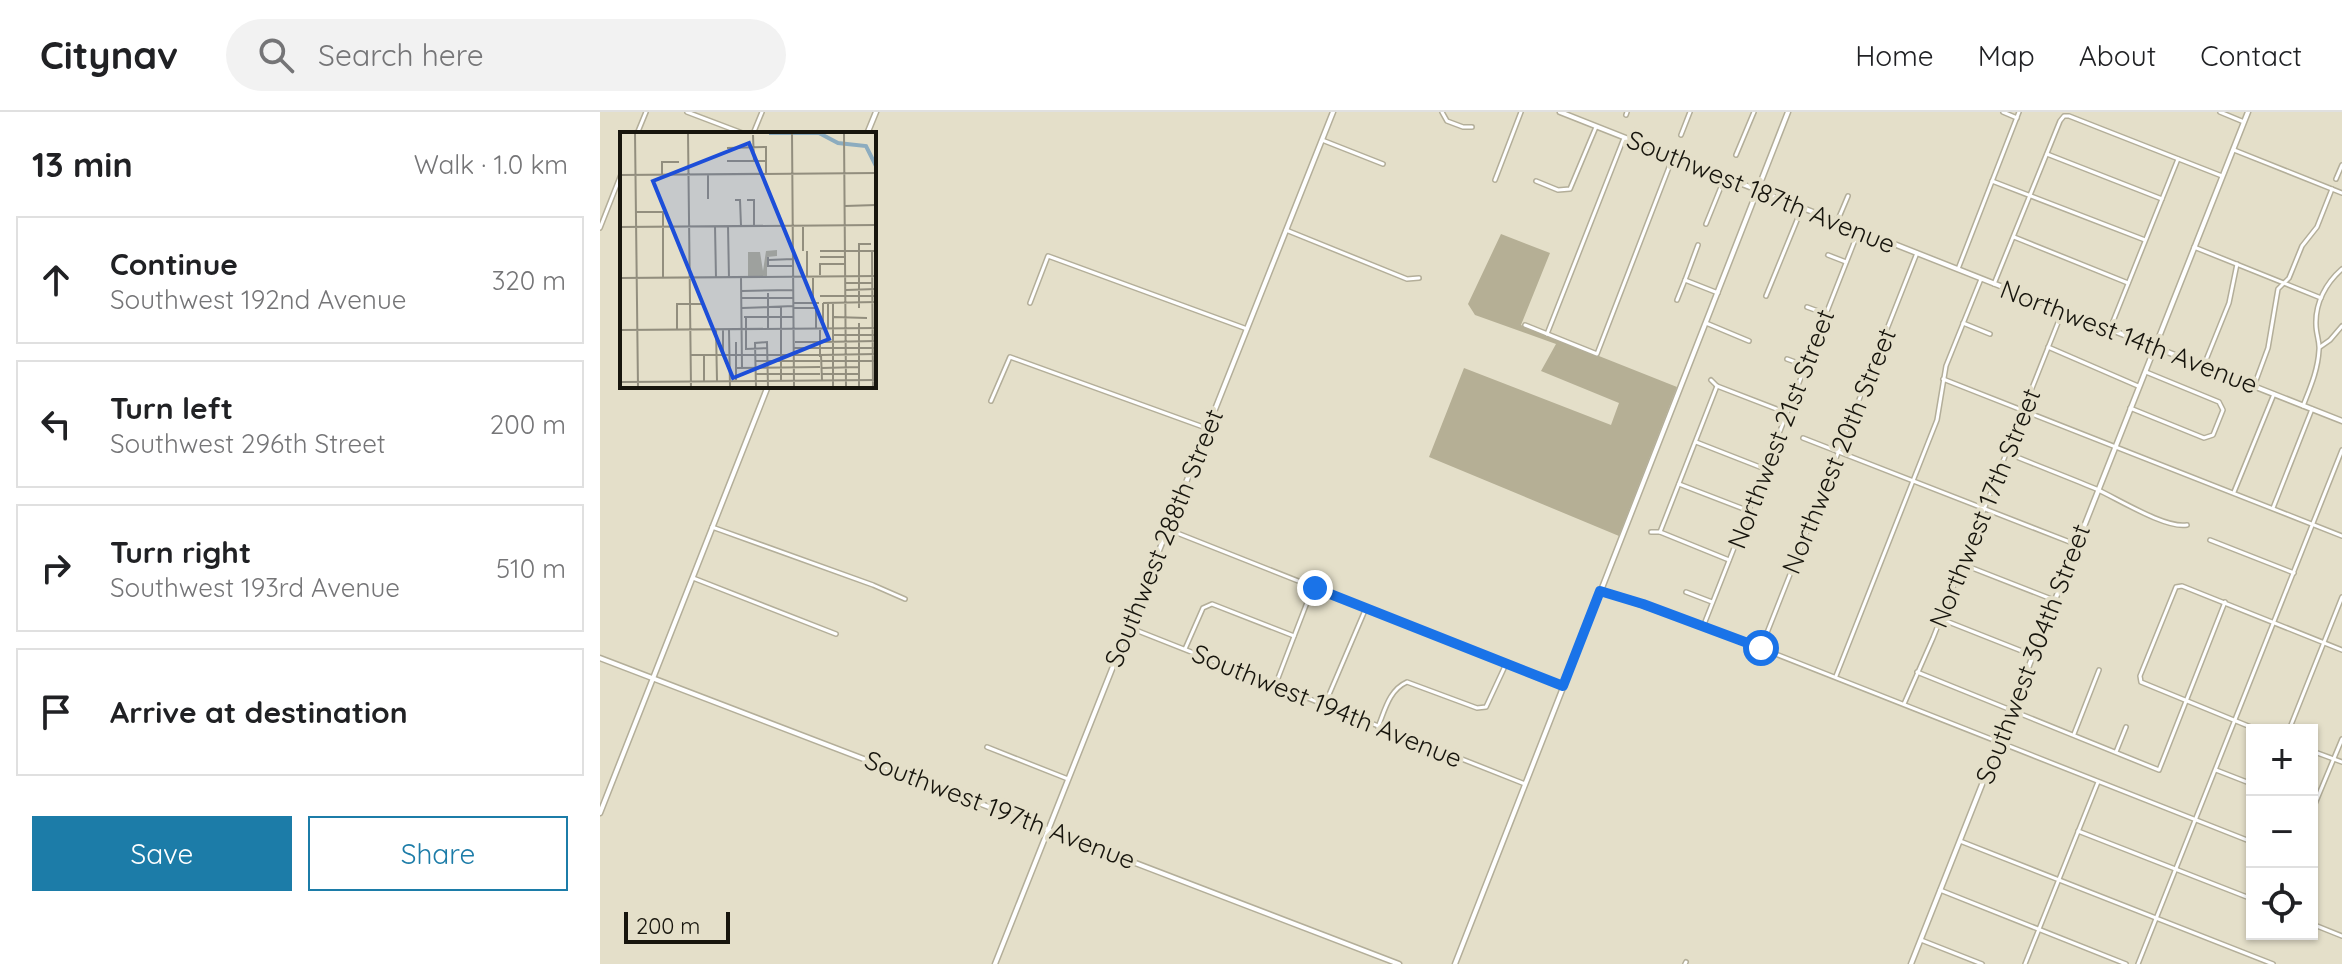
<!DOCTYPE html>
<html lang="en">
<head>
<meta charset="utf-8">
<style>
  body { margin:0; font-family:Quicksand,sans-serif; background:#f2f2f2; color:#202124 }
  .controls { position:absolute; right:24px; bottom:24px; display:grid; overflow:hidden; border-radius:0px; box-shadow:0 2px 6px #0004 }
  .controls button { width:72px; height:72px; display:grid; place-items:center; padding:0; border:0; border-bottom:2px solid #e0e0e0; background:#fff; color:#202124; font:40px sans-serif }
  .scale { position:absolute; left:24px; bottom:20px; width:106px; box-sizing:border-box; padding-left:8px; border:4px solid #17150d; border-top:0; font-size:22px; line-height:28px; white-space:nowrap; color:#17150d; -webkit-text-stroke:6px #e4dfc9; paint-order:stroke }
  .stop { position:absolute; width:24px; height:24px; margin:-18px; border:6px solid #1a73e8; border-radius:50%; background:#fff }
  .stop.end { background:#1a73e8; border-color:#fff; box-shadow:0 2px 8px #0008 }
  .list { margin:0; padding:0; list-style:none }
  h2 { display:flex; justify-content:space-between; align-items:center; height:104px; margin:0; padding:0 32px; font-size:34px }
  h2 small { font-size:26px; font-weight:400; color:#757577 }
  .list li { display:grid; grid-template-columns:52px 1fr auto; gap:24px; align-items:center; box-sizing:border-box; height:128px; margin:0 16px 16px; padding:0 16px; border:2px solid #e0e0e0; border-radius:0px }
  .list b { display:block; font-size:30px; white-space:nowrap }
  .list p { margin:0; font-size:26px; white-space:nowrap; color:#757577 }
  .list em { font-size:26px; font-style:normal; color:#757577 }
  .actions { display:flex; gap:16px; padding:24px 32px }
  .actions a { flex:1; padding:18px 0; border:2px solid #1c7ca8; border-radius:0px; text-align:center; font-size:28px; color:#1c7ca8 }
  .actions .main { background:#1c7ca8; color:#fff }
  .icon { flex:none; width:44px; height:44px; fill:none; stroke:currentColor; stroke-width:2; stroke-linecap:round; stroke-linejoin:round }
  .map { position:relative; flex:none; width:1742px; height:852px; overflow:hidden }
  header { display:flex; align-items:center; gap:48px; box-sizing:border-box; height:112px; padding:0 40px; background:#fff; border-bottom:2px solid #e0e0e0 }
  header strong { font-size:38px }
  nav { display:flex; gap:44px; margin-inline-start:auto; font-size:28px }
  .search { width:560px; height:72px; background:#f2f2f2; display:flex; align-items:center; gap:20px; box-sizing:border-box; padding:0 28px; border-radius:44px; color:#757577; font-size:30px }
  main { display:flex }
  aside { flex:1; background:#fff }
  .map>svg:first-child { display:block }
  .green { fill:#b5af95 }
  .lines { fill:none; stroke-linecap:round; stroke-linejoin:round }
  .minor-casing { stroke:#b3ae99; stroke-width:6 }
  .tertiary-casing { stroke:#b3ae99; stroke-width:7 }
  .minor { stroke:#fff; stroke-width:3 }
  .tertiary { stroke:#fff; stroke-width:4 }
  .route { stroke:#1a73e8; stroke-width:10 }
  .labels { text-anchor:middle; stroke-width:8; stroke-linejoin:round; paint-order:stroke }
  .street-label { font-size:26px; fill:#17150d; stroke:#e4dfc9 }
  .inset-river { fill:none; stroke:#8cacbf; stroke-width:4 }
  .inset-road { fill:none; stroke:#928e7e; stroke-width:2 }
  .view { fill:#1d4ed8; fill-opacity:0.15; stroke:#1d4ed8; stroke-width:4 }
  .inset-edge { fill:none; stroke:#17150d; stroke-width:4 }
</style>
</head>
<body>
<header>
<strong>Citynav</strong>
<div class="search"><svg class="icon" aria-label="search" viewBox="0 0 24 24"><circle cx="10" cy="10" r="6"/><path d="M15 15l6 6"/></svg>Search here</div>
<nav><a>Home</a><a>Map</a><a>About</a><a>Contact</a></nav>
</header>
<main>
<aside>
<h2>13 min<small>Walk · 1.0 km</small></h2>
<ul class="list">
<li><svg class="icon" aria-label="ahead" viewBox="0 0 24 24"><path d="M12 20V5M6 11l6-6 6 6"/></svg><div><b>Continue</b><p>Southwest 192nd Avenue</p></div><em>320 m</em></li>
<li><svg class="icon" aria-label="left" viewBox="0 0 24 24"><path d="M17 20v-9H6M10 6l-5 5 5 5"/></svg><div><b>Turn left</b><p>Southwest 296th Street</p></div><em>200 m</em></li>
<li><svg class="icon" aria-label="right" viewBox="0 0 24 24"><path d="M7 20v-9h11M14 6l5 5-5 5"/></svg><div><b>Turn right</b><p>Southwest 193rd Avenue</p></div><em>510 m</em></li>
<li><svg class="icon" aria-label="arrive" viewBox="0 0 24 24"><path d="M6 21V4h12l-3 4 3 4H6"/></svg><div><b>Arrive at destination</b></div></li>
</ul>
<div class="actions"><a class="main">Save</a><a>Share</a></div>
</aside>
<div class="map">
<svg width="1742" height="852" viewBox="0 0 1742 852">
  <rect width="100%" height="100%" fill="#e4dfc9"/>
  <polygon class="green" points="901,122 950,141 921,213 1077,275 1019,424 829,345 864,256 1011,313 1019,291 941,259 956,232 875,203 868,192"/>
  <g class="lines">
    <g class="minor-casing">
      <g id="minor">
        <polyline points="87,0 145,22"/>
        <polyline points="842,0 847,9 863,15 872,15"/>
        <polyline points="1403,0 1417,6"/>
        <polyline points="1620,0 1644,10"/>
        <polyline points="1026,3 1027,0"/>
        <polyline points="37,22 46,0"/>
        <polyline points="153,22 162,0"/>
        <polyline points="1081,23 1090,0"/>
        <polyline points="722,28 783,52"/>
        <polyline points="1634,38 1742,81"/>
        <polyline points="1447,42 1562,87"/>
        <polyline points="1136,43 1154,0"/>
        <polyline points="1736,67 1742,53"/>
        <polyline points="895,68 921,0"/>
        <polyline points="936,69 958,78 970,77 996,15"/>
        <polyline points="1392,69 1545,128"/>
        <polyline points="1237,110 1248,84"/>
        <polyline points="1106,112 1125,65"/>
        <polyline points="0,116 22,60"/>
        <polyline points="686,118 807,167 819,166"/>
        <polyline points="1414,125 1528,171"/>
        <polyline points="1098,133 1085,168 1118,181"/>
        <polyline points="1594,135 1721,186"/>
        <polyline points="1228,143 1246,150"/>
        <polyline points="1358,157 1419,0"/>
        <polyline points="1394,172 1460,9 1464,4 1469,4 1622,64"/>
        <polyline points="1166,184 1202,96"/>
        <polyline points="1077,188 1085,168"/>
        <polyline points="430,191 448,144 647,217"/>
        <polyline points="1207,195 1226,202"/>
        <polyline points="1106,211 1149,229"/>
        <polyline points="1363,211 1390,222"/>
        <polyline points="925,213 997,242 1073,45"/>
        <polyline points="1510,217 1578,47"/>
        <polyline points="947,222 1024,26"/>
        <polyline points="1448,235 1538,274"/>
        <polyline points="1720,235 1730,228 1742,214"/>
        <polyline points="1187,247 1206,254"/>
        <polyline points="1604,253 1629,191 1637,152"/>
        <polyline points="1343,267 1742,424"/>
        <polyline points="1111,268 1117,274 1187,301"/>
        <polyline points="1654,274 1668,236 1678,177 1689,166 1702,134 1717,115 1732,77"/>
        <polyline points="391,289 410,245 606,316"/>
        <path d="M 1703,294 C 1710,276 1718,258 1719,238 C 1720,230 1716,222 1716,213 C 1715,191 1726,171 1742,157"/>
        <polyline points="1530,296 1604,326 1613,323 1623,298 1619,290 1546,260"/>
        <polyline points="1203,326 1475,432"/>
        <polyline points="1096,330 1165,357"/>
        <path d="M 1407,341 C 1436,353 1465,364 1494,376 C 1515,385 1565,417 1587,413"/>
        <polyline points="1079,372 1149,399"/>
        <polyline points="1634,380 1674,282"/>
        <polyline points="1673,396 1712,297"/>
        <polyline points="112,415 273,473 305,487"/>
        <polyline points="567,417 963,574"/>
        <polyline points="1051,420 1060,420 1129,448"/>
        <polyline points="1060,420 1117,274"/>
        <polyline points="1610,428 1694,461"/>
        <polyline points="1362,452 1454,488"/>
        <polyline points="93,466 236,522"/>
        <polyline points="1000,479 1135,526 1652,730"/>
        <polyline points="1086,480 1112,490"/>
        <polyline points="1341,507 1432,543"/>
        <polyline points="528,515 925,672"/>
        <polyline points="1103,515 1259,118"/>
        <polyline points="1161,536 1317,141"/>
        <polyline points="585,537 603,496 612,492 694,524"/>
        <polyline points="1317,560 1559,658 1625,490"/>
        <polyline points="1236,564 1337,308 1346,254 1381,167"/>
        <polyline points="675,574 713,475"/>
        <polyline points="725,592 766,496"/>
        <polyline points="1304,592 1333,526 1463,198"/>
        <path d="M 778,615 C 785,598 789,578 807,570 L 877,596 L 886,595 L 906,552"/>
        <polyline points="1658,618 1541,570 1540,564 1576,475 1582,474 1742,538"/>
        <polyline points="1689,618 1742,485"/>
        <polyline points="1474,622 1499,558"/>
        <polyline points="387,635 468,667"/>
        <polyline points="1712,639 1742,650"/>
        <polyline points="1516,640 1526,615"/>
        <polyline points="1616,658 1652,672"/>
        <polyline points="1712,699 1742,627"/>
        <polyline points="1478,719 1652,787"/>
        <polyline points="1360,729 1673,852"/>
        <polyline points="1340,778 1526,852"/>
        <polyline points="1712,812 1742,824"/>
        <polyline points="1321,828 1382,852"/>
        <polyline points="1085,852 1086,850"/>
        <polyline points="1425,852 1498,670"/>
        <polyline points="1538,852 1742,338"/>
      </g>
    </g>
    <g class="tertiary-casing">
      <g id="tertiary">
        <polyline points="960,0 1742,309"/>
        <polyline points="267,22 276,0"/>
        <polyline points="0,546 799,852"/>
        <polyline points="0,701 168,274"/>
        <polyline points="395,852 733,0"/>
        <polyline points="855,852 1188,0"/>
        <polyline points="1311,852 1648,0"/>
      </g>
    </g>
    <use href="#minor" class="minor"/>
    <use href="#tertiary" class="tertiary"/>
  </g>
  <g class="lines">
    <polyline class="route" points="715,476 963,574 1000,479 1043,492 1161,536"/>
  </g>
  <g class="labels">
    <g class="street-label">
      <text transform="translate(1161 80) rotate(22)" y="9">Southwest 187th Avenue</text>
      <text transform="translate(1529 225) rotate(21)" y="9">Northwest 14th Avenue</text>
      <text transform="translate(1181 317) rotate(-69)" y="9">Northwest 21st Street</text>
      <text transform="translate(1239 339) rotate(-68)" y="9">Northwest 20th Street</text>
      <text transform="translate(1385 396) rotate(-68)" y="9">Northwest 17th Street</text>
      <text transform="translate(564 426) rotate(-68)" y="9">Southwest 288th Street</text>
      <text transform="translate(1433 542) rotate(-69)" y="9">Southwest 304th Street</text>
      <text transform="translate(727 594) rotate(22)" y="9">Southwest 194th Avenue</text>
      <text transform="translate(400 698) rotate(21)" y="9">Southwest 197th Avenue</text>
    </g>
  </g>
  <g transform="translate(20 20)">
    <rect width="256" height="256" fill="#e4dfc9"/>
    <path d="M 157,118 L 157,124 L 147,125 L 147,145 L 128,145 L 128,120 L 140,120 L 143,139 L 146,119 Z" fill="#b5af95"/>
    <path class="inset-river" d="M 149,1 L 199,1 L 218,11 L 246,14 L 256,34"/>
    <path class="inset-road" d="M 15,1 L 18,255M 68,1 L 71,255M 172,1 L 174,255M 224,1 L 226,255M 133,3 L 134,29M 107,16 L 146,15 L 146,42M 107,29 L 146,29M 42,42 L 42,30 L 59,30M 88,42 L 88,67M 0,43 L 256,41M 115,68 L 120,68 L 121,94M 127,68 L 134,68 L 134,94M 225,74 L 256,73M 16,80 L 43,80 L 43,146M 95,94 L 96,146M 108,94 L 109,146M 0,95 L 256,93M 183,119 L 183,94M 200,119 L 256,119M 252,119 L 253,255M 148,125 L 148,134 L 173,134M 200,125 L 226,125M 148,128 L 173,127M 200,143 L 200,132 L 226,132M 187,145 L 187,119M 193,145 L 193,171M 0,146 L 256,144M 121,146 L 122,236M 226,151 L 252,151M 226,158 L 256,157M 122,159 L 173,158M 148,161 L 148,197M 200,164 L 256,164M 122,166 L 174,166M 174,171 L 199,171M 203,171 L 256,170M 203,171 L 203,197M 213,171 L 213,255M 161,174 L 161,249M 122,176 L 174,174M 174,176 L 196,176 L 196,196M 239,176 L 239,112 L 251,112M 124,185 L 174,185M 126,185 L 126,217 L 148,216M 214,185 L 247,186M 239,191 L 239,255M 96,197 L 97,249M 103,197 L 103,223M 208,197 L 208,171M 0,198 L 256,196M 57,198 L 57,172 L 83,172M 109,198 L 110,255M 213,203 L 256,203M 116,210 L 116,248M 175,210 L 200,210M 201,210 L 256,209M 174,216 L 200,216M 201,216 L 256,216M 71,223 L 96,223M 84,223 L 84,249M 96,223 L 200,223M 200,225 L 200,198M 135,229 L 200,229M 202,229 L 256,229M 116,236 L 200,235M 202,236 L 239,235M 135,242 L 200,242M 202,242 L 239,242M 202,248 L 201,223 L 256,222M 1,250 L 256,248M 136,255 L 135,211 L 147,210 L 148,255"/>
    <path class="view" d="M 129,11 L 209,207 L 113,246 L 33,49 Z"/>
    <rect width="256" height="256" class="inset-edge"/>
  </g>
</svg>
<div class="controls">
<button>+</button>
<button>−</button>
<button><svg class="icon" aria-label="locate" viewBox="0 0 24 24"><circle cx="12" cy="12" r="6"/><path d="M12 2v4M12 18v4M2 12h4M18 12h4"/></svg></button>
</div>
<div class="scale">200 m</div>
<div class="stop" style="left:1161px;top:536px"></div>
<div class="stop end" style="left:715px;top:476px"></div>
</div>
</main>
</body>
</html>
